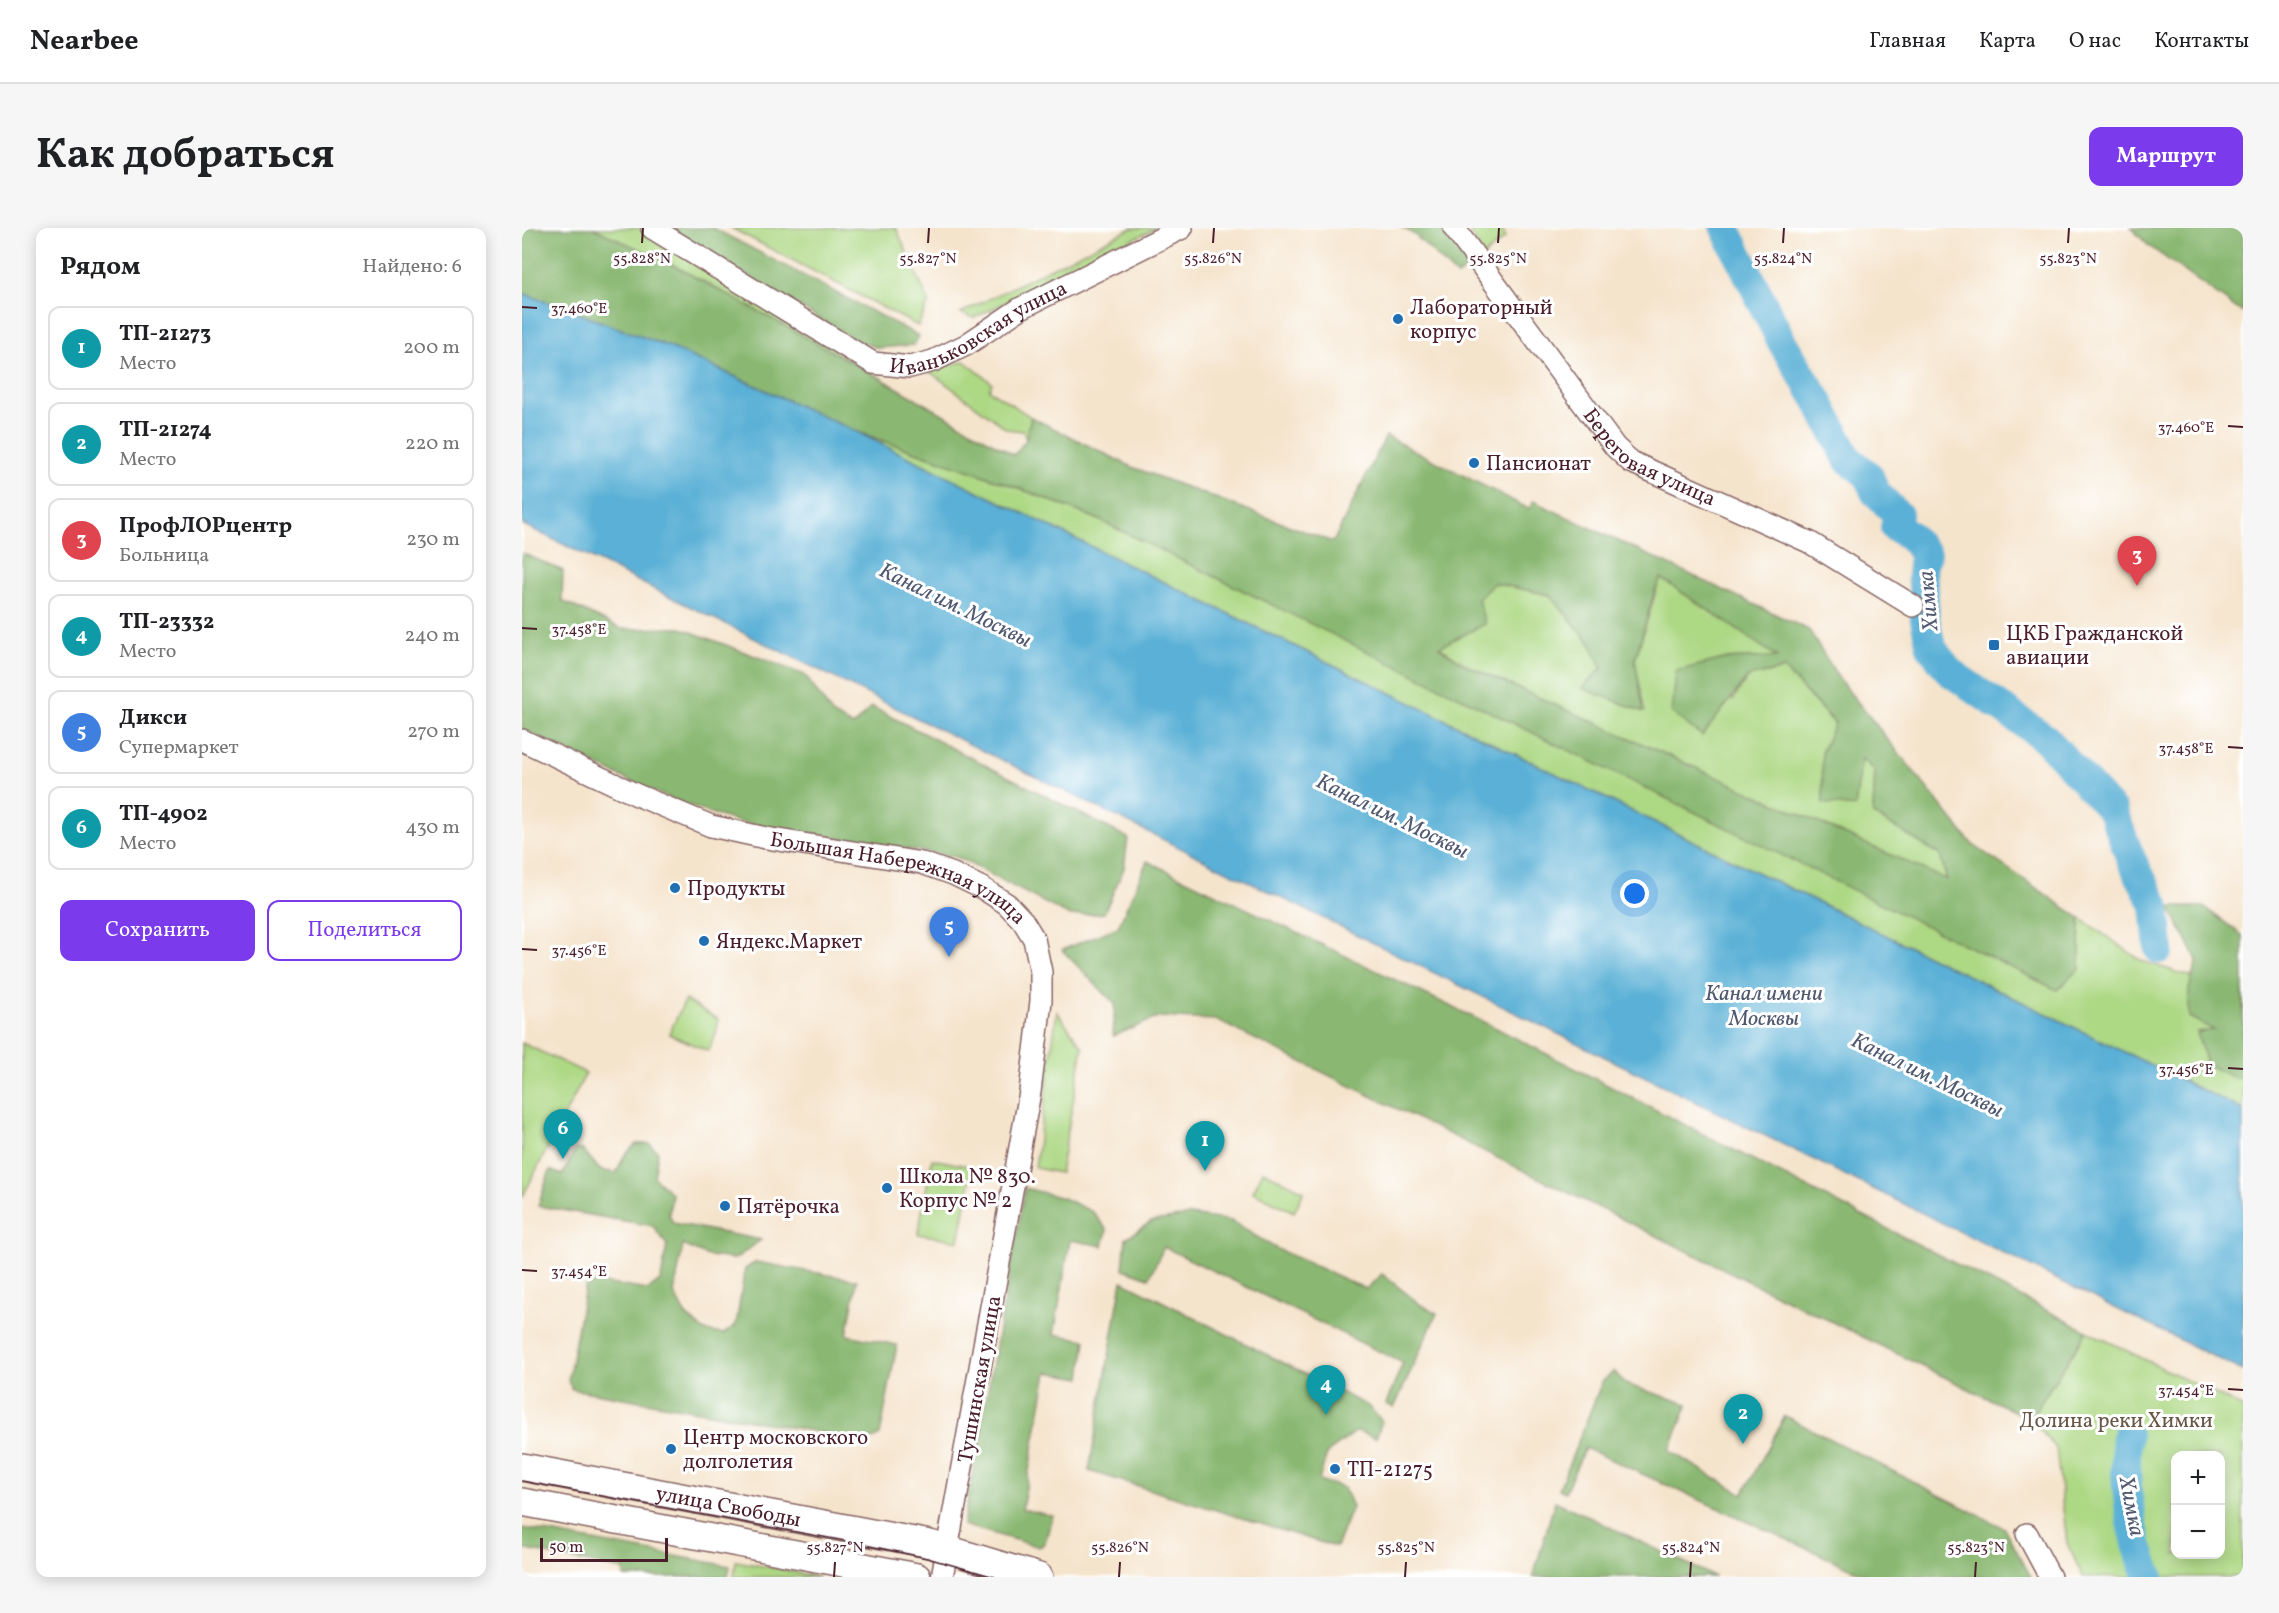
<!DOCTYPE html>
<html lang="ru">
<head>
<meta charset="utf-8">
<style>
  body { margin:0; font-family:Vollkorn,serif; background:#f6f6f6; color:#202124 }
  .controls { position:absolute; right:18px; bottom:18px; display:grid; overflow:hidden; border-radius:12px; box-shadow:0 3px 15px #0003 }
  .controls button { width:54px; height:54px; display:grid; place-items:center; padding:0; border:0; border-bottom:2px solid #e0e0e0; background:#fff; color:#202124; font:30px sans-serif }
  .scale { position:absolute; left:18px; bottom:15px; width:128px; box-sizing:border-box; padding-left:6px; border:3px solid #4a1f2b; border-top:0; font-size:16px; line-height:21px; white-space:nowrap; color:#4a1f2b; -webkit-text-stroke:4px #fff; paint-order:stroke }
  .you { position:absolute; left:1113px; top:666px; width:21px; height:21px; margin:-15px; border:4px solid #fff; border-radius:50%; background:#1a73e8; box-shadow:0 0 0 9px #1a73e833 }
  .badge { display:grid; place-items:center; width:39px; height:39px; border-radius:50%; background:#7c3aed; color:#fff; font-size:20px; font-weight:700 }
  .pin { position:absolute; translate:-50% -50px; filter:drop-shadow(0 2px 3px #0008) }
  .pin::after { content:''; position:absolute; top:32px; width:21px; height:18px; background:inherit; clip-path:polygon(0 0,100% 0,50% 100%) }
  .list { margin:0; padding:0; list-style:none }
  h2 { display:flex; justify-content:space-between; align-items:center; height:78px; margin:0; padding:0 24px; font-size:26px }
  h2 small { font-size:20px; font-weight:400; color:#757577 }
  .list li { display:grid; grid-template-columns:39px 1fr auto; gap:18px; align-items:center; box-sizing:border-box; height:84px; margin:0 12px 12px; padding:0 12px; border:2px solid #e0e0e0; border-radius:12px }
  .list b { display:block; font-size:22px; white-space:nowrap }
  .list p { margin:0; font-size:20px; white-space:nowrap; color:#757577 }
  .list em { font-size:20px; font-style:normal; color:#757577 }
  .actions { display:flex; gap:12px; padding:18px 24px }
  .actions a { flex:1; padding:14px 0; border:2px solid #7c3aed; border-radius:12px; text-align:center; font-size:21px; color:#7c3aed }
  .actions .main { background:#7c3aed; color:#fff }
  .map { position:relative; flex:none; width:1721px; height:1349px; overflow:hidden; border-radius:12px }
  header { display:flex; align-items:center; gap:36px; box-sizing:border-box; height:84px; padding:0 30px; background:#fff; border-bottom:2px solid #e0e0e0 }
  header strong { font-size:28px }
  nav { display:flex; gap:33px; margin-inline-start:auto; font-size:21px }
  .intro { display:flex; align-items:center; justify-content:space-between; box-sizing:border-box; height:144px; padding:0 36px }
  h1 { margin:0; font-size:42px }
  .button { padding:15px 27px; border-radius:12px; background:#7c3aed; color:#fff; font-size:21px; font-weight:700 }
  main { display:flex; gap:36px; padding:0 36px }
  aside { flex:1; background:#fff; border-radius:12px; box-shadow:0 3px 15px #0003 }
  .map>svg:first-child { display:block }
  .green { fill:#add884; stroke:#7c7c58; stroke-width:1.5; fill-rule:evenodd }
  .forest { fill:#8ab872; stroke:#6a6c4e; stroke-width:1.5; fill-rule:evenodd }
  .water { fill:#5ab0d6; stroke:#526880; stroke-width:1.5 }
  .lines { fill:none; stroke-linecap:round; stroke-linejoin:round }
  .river { stroke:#5ab0d6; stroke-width:30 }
  .minor-casing { stroke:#866463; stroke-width:24 }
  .major-casing { stroke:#866463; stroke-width:30 }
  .minor { stroke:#fff; stroke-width:21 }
  .major { stroke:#fff; stroke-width:27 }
  .tram { stroke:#4a1f2b; stroke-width:1.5 }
  .ticks { fill:none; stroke:#4a1f2b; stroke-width:2 }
  .poi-dot { fill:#1f6fb2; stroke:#fff; stroke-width:2 }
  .labels { text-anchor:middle; stroke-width:6; stroke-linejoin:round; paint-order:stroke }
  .poi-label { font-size:21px; fill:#4a1f2b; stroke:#fff; text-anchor:start }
  .street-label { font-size:21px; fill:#4a1f2b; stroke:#fff }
  .park-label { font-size:21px; fill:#685646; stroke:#fff }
  .water-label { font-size:22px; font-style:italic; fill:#50596f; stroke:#fff }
  .ticks-label { font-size:15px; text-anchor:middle; fill:#4a1f2b; stroke:#fff; stroke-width:6; stroke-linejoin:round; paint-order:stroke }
</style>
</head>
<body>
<header>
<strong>Nearbee</strong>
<nav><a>Главная</a><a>Карта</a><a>О нас</a><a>Контакты</a></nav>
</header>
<div class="intro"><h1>Как добраться</h1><a class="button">Маршрут</a></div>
<main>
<aside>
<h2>Рядом<small>Найдено: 6</small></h2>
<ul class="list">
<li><span class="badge" style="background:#0f9aa8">1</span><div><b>ТП-21273</b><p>Место</p></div><em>200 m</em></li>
<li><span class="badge" style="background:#0f9aa8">2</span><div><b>ТП-21274</b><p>Место</p></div><em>220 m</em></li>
<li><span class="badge" style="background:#e0444e">3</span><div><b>ПрофЛОРцентр</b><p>Больница</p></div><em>230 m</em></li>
<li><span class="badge" style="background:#0f9aa8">4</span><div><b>ТП-23332</b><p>Место</p></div><em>240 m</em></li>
<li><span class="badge" style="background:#3f7fe0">5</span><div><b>Дикси</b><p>Супермаркет</p></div><em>270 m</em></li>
<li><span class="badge" style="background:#0f9aa8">6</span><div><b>ТП-4902</b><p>Место</p></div><em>430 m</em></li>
</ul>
<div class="actions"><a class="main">Сохранить</a><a>Поделиться</a></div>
</aside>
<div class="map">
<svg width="1721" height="1349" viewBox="0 0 1721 1349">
  <rect width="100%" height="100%" fill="#fff"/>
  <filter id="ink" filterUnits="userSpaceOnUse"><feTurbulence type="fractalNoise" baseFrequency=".0167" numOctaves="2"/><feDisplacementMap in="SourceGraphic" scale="12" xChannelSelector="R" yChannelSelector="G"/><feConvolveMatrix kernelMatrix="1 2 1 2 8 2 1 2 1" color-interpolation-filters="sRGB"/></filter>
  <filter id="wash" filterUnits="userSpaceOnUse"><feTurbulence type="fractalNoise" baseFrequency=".008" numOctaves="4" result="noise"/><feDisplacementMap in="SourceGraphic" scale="24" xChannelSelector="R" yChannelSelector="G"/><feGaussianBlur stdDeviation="1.35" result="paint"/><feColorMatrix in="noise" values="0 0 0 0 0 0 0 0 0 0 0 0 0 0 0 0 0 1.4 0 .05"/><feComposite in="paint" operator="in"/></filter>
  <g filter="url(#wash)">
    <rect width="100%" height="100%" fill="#f5e4cc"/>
    <g class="green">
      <polygon points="71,0 116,0 360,151 153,38"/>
      <polygon points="209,0 374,0 407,74 396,98"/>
      <polygon points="610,0 634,0 452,90 439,85"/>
      <polygon points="946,0 980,0 983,10 962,28"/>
      <polygon points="442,133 470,155 467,162 509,189 504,212 501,203 485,201 407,143"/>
      <polygon points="333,203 486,256 573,290 1558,740 1558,690 1620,733 1721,765 1721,882"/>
      <polygon points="1138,350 1256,429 1201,431 1211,472 1226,449 1262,441 1313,496 1300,523 1339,530 1353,543 1351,586 1418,627 1425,653 944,437 917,418 963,396 956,371 972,355 1028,367 1068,415 1080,441 1060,460 1122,483 1113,432"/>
      <polygon points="163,772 196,791 195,803 186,823 147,806"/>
      <polygon points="535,784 561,819 538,945 513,940"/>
      <polygon points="0,815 64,845 0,970"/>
      <polygon points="410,931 451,939 437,1013 396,1006"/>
      <polygon points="741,943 782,963 772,984 731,964"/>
      <path d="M 1565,1103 L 1721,1180 L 1721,1349 L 1561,1349 L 1545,1315 L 1534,1220 L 1508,1191 ZM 1654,1228 L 1698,1228 L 1698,1326 L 1654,1326 Z"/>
      <polygon points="214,1333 298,1349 212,1349"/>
    </g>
    <g class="forest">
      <path d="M 0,0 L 71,0 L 153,38 L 360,151 L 492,227 L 504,212 L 509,189 L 610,239 L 811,314 L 864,208 L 1007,281 L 1011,273 L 1287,402 L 1317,451 L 1450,616 L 1558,690 L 1558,740 L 1535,762 L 573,290 L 486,256 L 333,203 L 148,119 L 0,65 ZM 1139,350 L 1255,429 L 1201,431 L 1154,443 L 1150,485 L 1180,508 L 1226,449 L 1262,441 L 1313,495 L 1300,523 L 1301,575 L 1333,579 L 1340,531 L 1353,543 L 1351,586 L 1418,627 L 1425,652 L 944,437 L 917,419 L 963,396 L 956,371 L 972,355 L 1028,367 L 1068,415 L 1080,440 L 1060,460 L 1122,484 L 1113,432 L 1132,365 Z"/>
      <polygon points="146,0 191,0 397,108 392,117 356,120 333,112"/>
      <polygon points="881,0 920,0 950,37 935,48 893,7"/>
      <polygon points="1609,0 1721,0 1721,85 1627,18"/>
      <path d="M 0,325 L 41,343 L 40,373 L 100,401 L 159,400 L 283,447 L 310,486 L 331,498 L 350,479 L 606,610 L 602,640 L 582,685 L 548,688 L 435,629 L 217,594 C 141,573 71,535 0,501 Z"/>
      <polygon points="625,633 976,801 1565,1103 1508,1191 694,792 637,789 591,808 593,776 540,722 596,699"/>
      <polygon points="1647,679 1682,679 1721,708 1721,846 1714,851 1684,836 1675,804 1692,802 1667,789 1667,761 1675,732"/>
      <polygon points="114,916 128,916 136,924 132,949 150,966 147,986 151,995 239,1012 213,1031 186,1028 161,1017 152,1065 164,1088 183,1103 201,1106 214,1097 223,1041 234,1034 335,1052 325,1107 375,1117 358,1207 347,1213 50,1161 46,1153 63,1059 74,1054 126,1062 139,1052 145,1017 131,998 16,978 28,942 40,947 54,921 61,922 78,942 94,945 102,928"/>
      <polygon points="503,960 541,970 571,984 585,1002 581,1018 548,1012 532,1106 564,1112 559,1150 525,1144 500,1281 531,1288 523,1314 518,1319 441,1297"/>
      <polygon points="668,987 709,993 753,1020 844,1061 860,1046 899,1077 915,1085 872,1180 864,1176 881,1135 642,1019 627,1050 601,1041 604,1010 629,994"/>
      <polygon points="600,1053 846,1178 860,1193 854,1210 835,1203 805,1225 797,1252 822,1260 830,1279 814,1319 567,1243"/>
      <polygon points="1092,1143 1103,1156 1166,1176 1147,1223 1221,1266 1263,1188 1482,1300 1509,1349 1348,1349 1063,1220 1043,1264 1037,1261 1080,1154"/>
      <polygon points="1033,1273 1193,1349 1011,1349"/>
      <polygon points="0,1300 208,1338 206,1349 102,1349 102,1342 0,1321"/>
    </g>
    <polygon class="water" points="0,65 148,119 333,203 1721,882 1721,1143 0,296"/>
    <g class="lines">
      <g class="river">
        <polyline points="1203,0 1260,114 1296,173 1326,231 1347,248 1353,264 1376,287 1373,300 1386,306 1404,326 1400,339 1403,391 1409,419 1428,444 1523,510 1591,584 1609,631 1633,677 1637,721"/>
        <path d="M 1605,1207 C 1601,1253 1608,1306 1627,1349"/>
      </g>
    </g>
  </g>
  <g filter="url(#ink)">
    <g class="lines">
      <g class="minor-casing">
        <g id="minor">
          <path id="s1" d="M 130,0 L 351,135 L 388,139 L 411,133 L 444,117 L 499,80 L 660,0"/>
          <path id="s2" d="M 932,0 L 1093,219 L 1109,234 L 1287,314 L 1391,378"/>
          <path id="s3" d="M 0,512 L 115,567 L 189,598 L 244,610 L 400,635 L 431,646 L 460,660 L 485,676 L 501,693 L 512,711 L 519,744 L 519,773 L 508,864 L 420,1349"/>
          <polyline points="1505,1306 1528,1349"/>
        </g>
      </g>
      <g class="major-casing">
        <g id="major">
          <path id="s4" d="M 0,1239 L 408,1316 L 517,1349"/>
          <polyline points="0,1274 395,1349"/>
        </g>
      </g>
      <use href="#minor" class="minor"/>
      <use href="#major" class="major"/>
      <polyline class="tram" points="0,1253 334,1315 405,1330 473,1349"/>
    </g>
  </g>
  <path class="ticks" d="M 120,15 L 121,0M 406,15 L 407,0M 691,15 L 692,0M 976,15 L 977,0M 1261,15 L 1262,0M 1546,15 L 1547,0M 0,79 L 15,80M 1706,198 L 1721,199M 0,400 L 15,401M 1706,519 L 1721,520M 0,721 L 15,722M 1706,840 L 1721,841M 0,1042 L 15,1043M 1706,1161 L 1721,1162M 312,1349 L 313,1334M 597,1349 L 598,1334M 883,1349 L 884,1334M 1168,1349 L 1169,1334M 1453,1349 L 1454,1334"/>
  <g class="poi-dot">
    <circle cx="876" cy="91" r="6"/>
    <circle cx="952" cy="235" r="6"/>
    <rect x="1466" y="411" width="12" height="12" rx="3"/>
    <circle cx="153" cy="660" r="6"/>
    <circle cx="182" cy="713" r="6"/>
    <circle cx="365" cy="960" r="6"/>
    <circle cx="203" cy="978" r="6"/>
    <circle cx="149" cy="1221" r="6"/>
    <circle cx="813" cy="1241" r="6"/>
  </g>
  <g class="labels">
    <g class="poi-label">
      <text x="888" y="86">Лабораторный<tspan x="888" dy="24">корпус</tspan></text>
      <text x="964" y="242">Пансионат</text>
      <text x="1484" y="412">ЦКБ Гражданской<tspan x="1484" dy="24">авиации</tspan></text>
      <text x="165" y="667">Продукты</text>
      <text x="194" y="720">Яндекс.Маркет</text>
      <text x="377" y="955">Школа № 830.<tspan x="377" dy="24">Корпус № 2</tspan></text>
      <text x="215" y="985">Пятёрочка</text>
      <text x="161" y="1216">Центр московского<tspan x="161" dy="24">долголетия</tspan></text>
      <text x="825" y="1248">ТП-21275</text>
    </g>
    <g class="street-label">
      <text dy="7" stroke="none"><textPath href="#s1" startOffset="374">Иваньковская улица</textPath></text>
      <text dy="7" stroke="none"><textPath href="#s2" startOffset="306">Береговая улица</textPath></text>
      <text dy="7" stroke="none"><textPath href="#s3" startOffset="404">Большая Набережная улица</textPath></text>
      <text transform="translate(457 1151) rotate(-80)" y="7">Тушинская улица</text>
      <text dy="7" stroke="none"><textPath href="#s4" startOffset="210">улица Свободы</textPath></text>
    </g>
    <g class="park-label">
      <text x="1594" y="1199">Долина реки Химки</text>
    </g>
    <g class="water-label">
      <text transform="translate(1405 373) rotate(-95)" y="8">Химка</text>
      <text transform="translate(434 376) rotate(26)" y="8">Канал им. Москвы</text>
      <text transform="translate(871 587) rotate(26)" y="8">Канал им. Москвы</text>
      <text x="1242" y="772">Канал имени<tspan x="1242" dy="25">Москвы</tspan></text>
      <text transform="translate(1406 846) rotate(26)" y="8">Канал им. Москвы</text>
      <text transform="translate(1611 1278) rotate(79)" y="8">Химка</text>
    </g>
  </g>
  <g class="ticks-label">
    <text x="120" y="35">55.828°N</text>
    <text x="406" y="35">55.827°N</text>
    <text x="691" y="35">55.826°N</text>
    <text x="976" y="35">55.825°N</text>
    <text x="1261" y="35">55.824°N</text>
    <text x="1546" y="35">55.823°N</text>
    <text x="57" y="85">37.460°E</text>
    <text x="1664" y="204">37.460°E</text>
    <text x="57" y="406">37.458°E</text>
    <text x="1664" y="525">37.458°E</text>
    <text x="57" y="727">37.456°E</text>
    <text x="1664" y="846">37.456°E</text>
    <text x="57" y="1048">37.454°E</text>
    <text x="1664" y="1167">37.454°E</text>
    <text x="313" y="1324">55.827°N</text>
    <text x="598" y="1324">55.826°N</text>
    <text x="884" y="1324">55.825°N</text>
    <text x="1169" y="1324">55.824°N</text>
    <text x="1454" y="1324">55.823°N</text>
  </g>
</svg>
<div class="controls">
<button>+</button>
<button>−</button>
</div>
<div class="scale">50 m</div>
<div class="you"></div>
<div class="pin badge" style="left:683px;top:943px;background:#0f9aa8">1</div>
<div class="pin badge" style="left:1221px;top:1216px;background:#0f9aa8">2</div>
<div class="pin badge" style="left:1615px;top:358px;background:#e0444e">3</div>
<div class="pin badge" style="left:804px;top:1187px;background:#0f9aa8">4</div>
<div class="pin badge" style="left:427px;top:729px;background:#3f7fe0">5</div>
<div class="pin badge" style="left:41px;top:931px;background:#0f9aa8">6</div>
</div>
</main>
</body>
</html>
